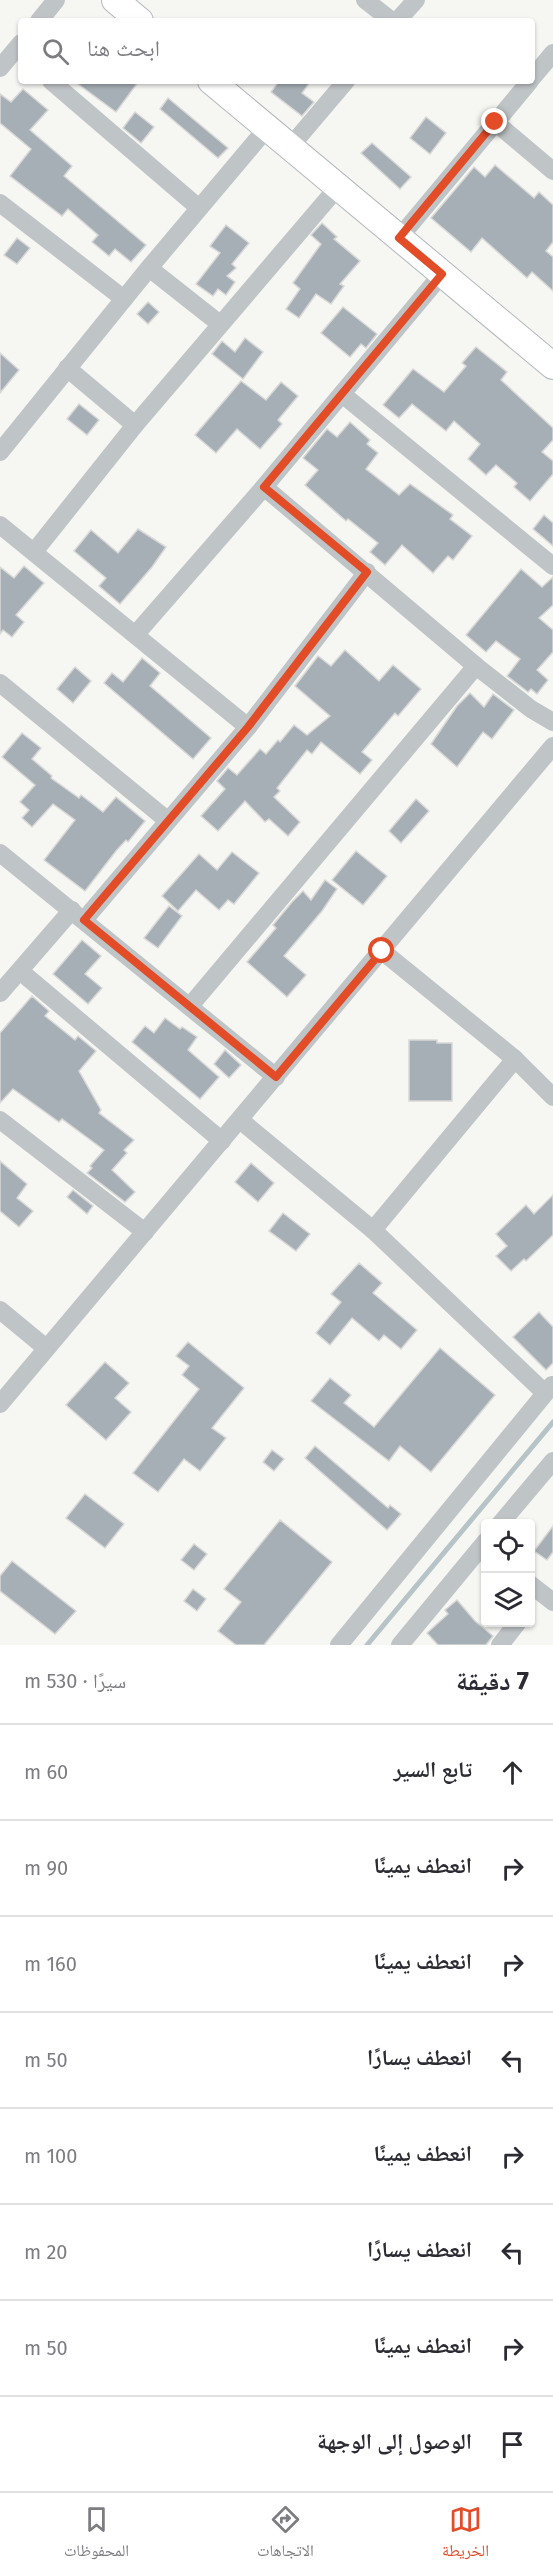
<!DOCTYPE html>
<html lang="ar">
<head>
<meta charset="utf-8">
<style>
  body { margin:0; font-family:"Fira Sans","Noto Naskh Arabic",sans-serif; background:#f2f2f3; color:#2b2b33; direction:rtl }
  .controls { position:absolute; right:18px; bottom:18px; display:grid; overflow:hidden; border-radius:6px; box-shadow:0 2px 4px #0004 }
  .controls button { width:54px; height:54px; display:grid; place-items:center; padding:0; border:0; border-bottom:2px solid #e1e1e2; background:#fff; color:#2b2b33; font:30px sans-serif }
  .stop { position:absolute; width:18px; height:18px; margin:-14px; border:4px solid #e24c27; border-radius:50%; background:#fff }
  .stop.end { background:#e24c27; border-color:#fff; box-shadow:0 2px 6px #0008 }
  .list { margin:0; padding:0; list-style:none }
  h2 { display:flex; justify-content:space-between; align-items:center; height:78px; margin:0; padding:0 24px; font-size:26px }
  h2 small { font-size:20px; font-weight:400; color:#7c7c81 }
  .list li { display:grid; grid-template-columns:39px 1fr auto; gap:18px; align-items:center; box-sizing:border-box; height:96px; padding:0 24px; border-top:2px solid #e1e1e2 }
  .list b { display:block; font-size:22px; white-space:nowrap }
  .list em { font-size:20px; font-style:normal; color:#7c7c81 }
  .icon { flex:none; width:33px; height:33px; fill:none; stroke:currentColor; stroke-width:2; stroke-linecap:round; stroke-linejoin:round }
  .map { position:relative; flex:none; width:553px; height:1645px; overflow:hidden; direction:ltr }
  .search { position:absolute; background:#fff; box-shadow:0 2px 4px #0004; left:18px; right:18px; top:18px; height:66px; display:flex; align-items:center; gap:15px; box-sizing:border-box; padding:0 21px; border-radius:6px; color:#7c7c81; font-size:22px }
  .sheet { height:846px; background:#fff }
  nav { display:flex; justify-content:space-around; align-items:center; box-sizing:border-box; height:84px; border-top:2px solid #e1e1e2; background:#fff; font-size:16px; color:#7c7c81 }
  nav a { display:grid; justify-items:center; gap:3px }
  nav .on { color:#e24c27 }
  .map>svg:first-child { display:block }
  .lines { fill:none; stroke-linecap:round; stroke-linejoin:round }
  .stream { stroke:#b6c3c7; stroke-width:5 }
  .building { fill:#a6afb5; stroke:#d8d8d6; stroke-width:1.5 }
  .secondary-casing { stroke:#b2b8bc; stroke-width:28 }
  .street { stroke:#bfc4c7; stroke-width:18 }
  .secondary { stroke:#fff; stroke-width:26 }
  .route { stroke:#e24c27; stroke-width:8 }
</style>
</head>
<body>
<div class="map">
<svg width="553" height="1645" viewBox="0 0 553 1645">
  <rect width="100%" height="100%" fill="#f6f6f3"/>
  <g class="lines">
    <polyline class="stream" points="367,1645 553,1422"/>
  </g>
  <g class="building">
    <polygon points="74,81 139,81 116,112"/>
    <polygon points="279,81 311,81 302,93 314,102 302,116 271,92"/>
    <polygon points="23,89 48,110 30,130 72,166 64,176 146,245 131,262 115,249 109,256 92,242 98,235 68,209 62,216 10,176 31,149 0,123 0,94 11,102"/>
    <polygon points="168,98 228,148 218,158 160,109"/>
    <polygon points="135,112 154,127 141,143 123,128"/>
    <polygon points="426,117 446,133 430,154 410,138"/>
    <polygon points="372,143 411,177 400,189 361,153"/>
    <polygon points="495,165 534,198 539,192 553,205 553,242 546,251 553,257 553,291 532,272 527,278 482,238 471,252 431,218 474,167 485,177"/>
    <polygon points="322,223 337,237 334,239 360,261 340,284 344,286 331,304 316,294 299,318 286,309 300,289 293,283 321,244 311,235"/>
    <polygon points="226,225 249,243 232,264 236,268 227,276 235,282 226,295 218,289 213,296 196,284 220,253 210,246"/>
    <polygon points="17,238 30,248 17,264 4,255"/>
    <polygon points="148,302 159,312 148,324 137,314"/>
    <polygon points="343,307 377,334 366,348 361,344 350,357 321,333"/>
    <polygon points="245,338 263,352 243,379 212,354 222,341 235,352"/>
    <polygon points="476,347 507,372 501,380 553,428 553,440 542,452 553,461 553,474 530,501 514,487 517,483 496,465 486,475 468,459 480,444 454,421 446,431 412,404 399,418 383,405 413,369 444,392 466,366 462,363"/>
    <polygon points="0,353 19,370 0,393"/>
    <polygon points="241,381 266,400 281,382 298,396 278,420 282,424 260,449 237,429 216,453 195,435"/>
    <polygon points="79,404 99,420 87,435 67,419"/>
    <polygon points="350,422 370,440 367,444 378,453 366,469 399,495 410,484 453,515 450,519 472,536 453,560 448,556 433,573 402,545 385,565 370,552 378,543 348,519 346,521 305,485 318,470 303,458 327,429 337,437"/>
    <polygon points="544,515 553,523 553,546 533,529"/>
    <polygon points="138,529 166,547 152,567 120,604 99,586 106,578 74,551 91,530 118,553"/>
    <polygon points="24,566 44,583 16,615 24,622 12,637 3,630 0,634 0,567 14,578"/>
    <polygon points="521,569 542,587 553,577 553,605 539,618 553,630 553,652 537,670 548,680 537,694 531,689 528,692 507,676 520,659 496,641 486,652 466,635"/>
    <polygon points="345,650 379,681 393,665 421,689 398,716 395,713 362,752 372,760 360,774 321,742 312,754 307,750 277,788 280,791 274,797 300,822 288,836 269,819 265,822 245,801 218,831 201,816 225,789 217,781 228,768 237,775 260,749 266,754 278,740 280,742 294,725 307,735 330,716 295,686 318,656 331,666"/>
    <polygon points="142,658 160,673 150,686 211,738 193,759 104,683 112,673 123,682"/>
    <polygon points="75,667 91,681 73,703 57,689"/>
    <polygon points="470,693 484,707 493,694 514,710 492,739 483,732 457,767 431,744 457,706"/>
    <polygon points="22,733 41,748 32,759 52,776 51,778 79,798 81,795 103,812 116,797 145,821 128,842 126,840 116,851 85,891 44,860 75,820 53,804 32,827 22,818 29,810 20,802 35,785 2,757"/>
    <polygon points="416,799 429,811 401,843 389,831"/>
    <polygon points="356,851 387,876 363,905 332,880"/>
    <polygon points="232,852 259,873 234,904 228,900 219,910 196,890 178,911 162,896 199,854 217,870"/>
    <polygon points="325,880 337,889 322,911 284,956 306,975 287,997 247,962 276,928 273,925 292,902 303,891 311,900"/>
    <polygon points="169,906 182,916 158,948 144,938"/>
    <polygon points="82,940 101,956 85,974 102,988 88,1004 53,974"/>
    <polygon points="32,996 49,1011 45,1016 75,1040 78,1036 96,1051 79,1071 101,1110 99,1113 134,1140 124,1150 127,1153 112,1170 135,1192 125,1202 87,1173 92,1168 90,1166 104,1150 62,1119 59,1122 13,1089 0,1103 0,1033"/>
    <polygon points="165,1018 180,1029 182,1027 197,1037 188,1050 219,1077 200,1099 132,1042 145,1026 154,1033"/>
    <polygon points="409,1040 437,1040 437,1043 452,1043 452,1101 409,1101"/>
    <polygon points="225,1050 241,1065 229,1078 214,1064"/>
    <polygon points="0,1161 27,1184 17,1198 33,1211 19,1227 0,1211"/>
    <polygon points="251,1163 274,1183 258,1202 235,1182"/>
    <polygon points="73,1190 93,1206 87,1214 67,1197"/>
    <polygon points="553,1195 553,1235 526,1261 524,1259 511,1271 496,1256 507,1246 496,1234 526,1205 534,1214"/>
    <polygon points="283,1213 310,1234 296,1251 269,1231"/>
    <polygon points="359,1263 382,1283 373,1293 417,1330 401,1349 384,1335 379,1341 352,1318 330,1345 316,1333 341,1302 331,1294"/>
    <polygon points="539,1312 553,1327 553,1363 546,1370 513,1337"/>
    <polygon points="188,1342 244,1388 212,1428 226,1438 200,1471 184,1459 158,1492 133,1473 199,1389 182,1375 189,1366 176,1356"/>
    <polygon points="440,1348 495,1395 431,1472 400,1446 389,1461 311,1401 330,1378 351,1395 344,1403 374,1427"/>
    <polygon points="105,1362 129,1383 115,1398 131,1412 106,1440 66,1405"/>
    <polygon points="315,1446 388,1508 390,1505 401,1514 387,1530 305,1458"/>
    <polygon points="272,1450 284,1459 274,1471 263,1462"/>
    <polygon points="85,1494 124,1524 105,1548 66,1518"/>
    <polygon points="280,1520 332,1562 264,1645 236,1645 218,1631 241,1602 224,1589"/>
    <polygon points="553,1526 553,1552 547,1560 534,1551"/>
    <polygon points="194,1544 207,1554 194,1570 181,1560"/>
    <polygon points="12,1561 76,1611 55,1634 0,1591 0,1576"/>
    <polygon points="193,1589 206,1599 197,1611 184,1601"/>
    <polygon points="457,1600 475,1621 493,1636 486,1645 438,1645 427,1633 448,1614 445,1610"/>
  </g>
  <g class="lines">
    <g class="secondary-casing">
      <g id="secondary">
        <polyline points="115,0 140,21"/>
        <polyline points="211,81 553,366"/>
      </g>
    </g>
    <g class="street">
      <polyline points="365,0 392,21"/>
      <polyline points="39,21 56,0"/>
      <polyline points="397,21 416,0"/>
      <polyline points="0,68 21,43"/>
      <polyline points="532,78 553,53"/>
      <polyline points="51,81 199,208"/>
      <polyline points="495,122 553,171"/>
      <polyline points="290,147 346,81"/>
      <polyline points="0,203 124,299"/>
      <polyline points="399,238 530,81"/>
      <polyline points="149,268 220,324"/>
      <polyline points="67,368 135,425"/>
      <polyline points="342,394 553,566"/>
      <polyline points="0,452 149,268 267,128"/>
      <polyline points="264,487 476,666 531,709 553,722"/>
      <polyline points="0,525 248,727"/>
      <polyline points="34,552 135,425 337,188"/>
      <polyline points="136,634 264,487 442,274"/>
      <polyline points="0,683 167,820"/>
      <polyline points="0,853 276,1077"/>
      <polyline points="84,920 248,727 367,572"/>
      <polyline points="382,951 515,1059 553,1097"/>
      <polyline points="20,971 222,1141"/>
      <polyline points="0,993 72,910"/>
      <polyline points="190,1006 476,666"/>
      <polyline points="0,1120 145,1232"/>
      <polyline points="240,1120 373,1230 545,1393"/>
      <polyline points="373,1230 515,1059"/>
      <polyline points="0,1310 46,1348"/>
      <polyline points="0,1404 553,746"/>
      <polyline points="500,1524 553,1461"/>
      <polyline points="530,1584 553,1602"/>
      <polyline points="339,1645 552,1385"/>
      <polyline points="400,1645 486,1541"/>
      <polyline points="500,1645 518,1622"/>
    </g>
    <use href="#secondary" class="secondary"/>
  </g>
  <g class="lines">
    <polyline class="route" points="382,951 276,1077 84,920 248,727 367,572 264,487 442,274 399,238 495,122"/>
  </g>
</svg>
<div class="controls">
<button><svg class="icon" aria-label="locate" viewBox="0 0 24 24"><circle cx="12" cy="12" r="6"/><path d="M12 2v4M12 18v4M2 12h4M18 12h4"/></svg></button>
<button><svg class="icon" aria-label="layers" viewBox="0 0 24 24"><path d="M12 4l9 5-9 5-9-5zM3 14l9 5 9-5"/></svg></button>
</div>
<div class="stop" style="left:382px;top:951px"></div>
<div class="stop end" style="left:495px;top:122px"></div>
<div class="search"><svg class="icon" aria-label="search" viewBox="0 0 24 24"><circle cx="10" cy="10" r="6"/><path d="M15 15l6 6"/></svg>ابحث هنا</div>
</div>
<section class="sheet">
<h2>7 دقيقة<small>سيرًا · 530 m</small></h2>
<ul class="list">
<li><svg class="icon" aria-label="ahead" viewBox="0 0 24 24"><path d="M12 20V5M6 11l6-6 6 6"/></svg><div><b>تابع السير</b></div><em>60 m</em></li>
<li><svg class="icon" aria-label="right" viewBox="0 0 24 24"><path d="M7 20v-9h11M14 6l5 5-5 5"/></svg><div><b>انعطف يمينًا</b></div><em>90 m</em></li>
<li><svg class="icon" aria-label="right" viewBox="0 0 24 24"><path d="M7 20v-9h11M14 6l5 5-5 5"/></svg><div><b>انعطف يمينًا</b></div><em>160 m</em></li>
<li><svg class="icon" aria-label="left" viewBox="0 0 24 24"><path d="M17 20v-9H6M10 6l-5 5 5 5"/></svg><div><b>انعطف يسارًا</b></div><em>50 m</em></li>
<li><svg class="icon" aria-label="right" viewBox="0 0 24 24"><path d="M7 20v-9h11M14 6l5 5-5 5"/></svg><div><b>انعطف يمينًا</b></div><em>100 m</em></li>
<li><svg class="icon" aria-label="left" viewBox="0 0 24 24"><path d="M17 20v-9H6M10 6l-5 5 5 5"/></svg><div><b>انعطف يسارًا</b></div><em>20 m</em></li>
<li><svg class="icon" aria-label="right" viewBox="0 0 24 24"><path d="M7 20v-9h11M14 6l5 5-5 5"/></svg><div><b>انعطف يمينًا</b></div><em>50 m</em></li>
<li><svg class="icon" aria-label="arrive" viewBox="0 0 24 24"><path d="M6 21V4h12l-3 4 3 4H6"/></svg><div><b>الوصول إلى الوجهة</b></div></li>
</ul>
</section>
<nav>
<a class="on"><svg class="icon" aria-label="map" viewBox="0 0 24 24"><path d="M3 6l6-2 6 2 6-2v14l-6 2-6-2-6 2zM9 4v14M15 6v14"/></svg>الخريطة</a>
<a><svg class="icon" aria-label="directions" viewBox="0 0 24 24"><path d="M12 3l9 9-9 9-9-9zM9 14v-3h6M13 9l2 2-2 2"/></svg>الاتجاهات</a>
<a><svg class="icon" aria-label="saved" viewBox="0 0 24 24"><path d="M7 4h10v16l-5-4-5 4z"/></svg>المحفوظات</a>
</nav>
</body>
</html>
